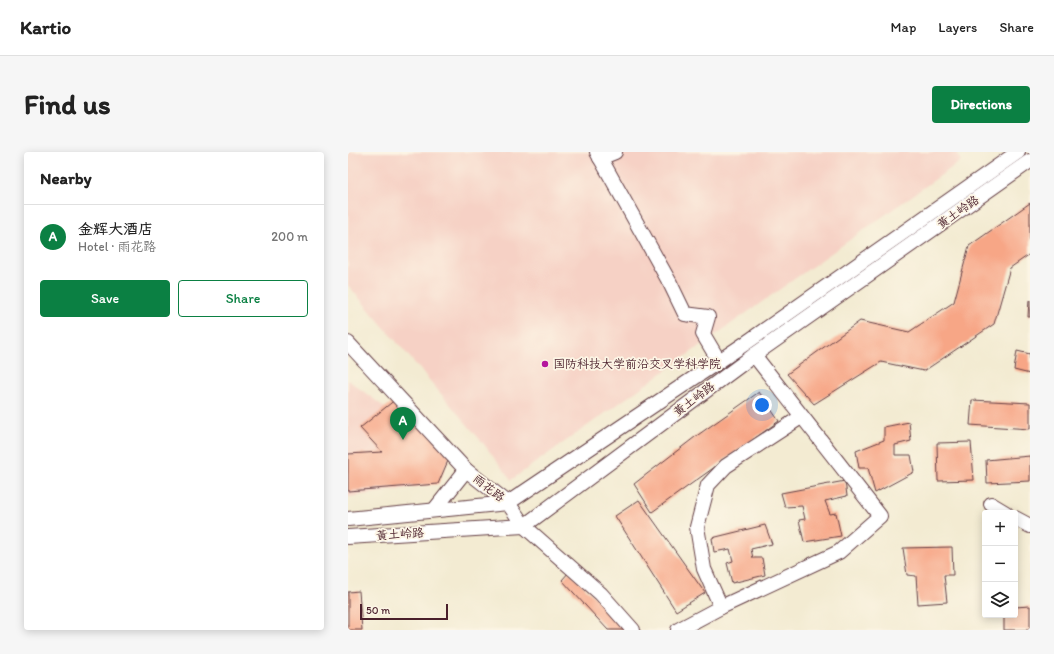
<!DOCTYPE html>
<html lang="en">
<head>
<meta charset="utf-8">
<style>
  body { margin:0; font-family:Itim,"LXGW WenKai TC",sans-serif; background:#f6f6f6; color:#222 }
  .controls { position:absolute; right:12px; bottom:12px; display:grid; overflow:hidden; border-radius:4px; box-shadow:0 2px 10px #0003 }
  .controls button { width:36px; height:36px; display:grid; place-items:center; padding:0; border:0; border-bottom:1px solid #e0e0e0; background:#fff; color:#222; font:20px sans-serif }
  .scale { position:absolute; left:12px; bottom:10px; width:88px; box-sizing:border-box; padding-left:4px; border:2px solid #4a1f2b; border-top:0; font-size:11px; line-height:14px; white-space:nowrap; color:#4a1f2b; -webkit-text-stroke:3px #fcf5e5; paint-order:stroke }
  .you { position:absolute; left:414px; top:253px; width:14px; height:14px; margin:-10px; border:3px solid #fff; border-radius:50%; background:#1a73e8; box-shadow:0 0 0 6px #1a73e833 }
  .badge { display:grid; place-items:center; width:26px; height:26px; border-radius:50%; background:#0b8043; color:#fff; font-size:13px; font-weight:700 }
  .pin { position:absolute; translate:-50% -33px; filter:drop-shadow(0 1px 2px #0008) }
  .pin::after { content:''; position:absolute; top:21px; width:14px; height:12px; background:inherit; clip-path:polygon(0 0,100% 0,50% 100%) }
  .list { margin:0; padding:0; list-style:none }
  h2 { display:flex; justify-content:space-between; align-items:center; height:52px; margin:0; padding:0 16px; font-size:17px }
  h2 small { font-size:13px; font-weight:400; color:#767676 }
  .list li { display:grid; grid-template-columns:26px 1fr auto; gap:12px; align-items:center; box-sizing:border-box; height:64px; padding:0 16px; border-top:1px solid #e0e0e0 }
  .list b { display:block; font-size:15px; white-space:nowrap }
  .list p { margin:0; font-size:13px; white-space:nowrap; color:#767676 }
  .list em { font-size:13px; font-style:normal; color:#767676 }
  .actions { display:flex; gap:8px; padding:12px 16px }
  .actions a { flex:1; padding:9px 0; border:1px solid #0b8043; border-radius:4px; text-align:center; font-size:14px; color:#0b8043 }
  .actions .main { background:#0b8043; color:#fff }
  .icon { flex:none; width:22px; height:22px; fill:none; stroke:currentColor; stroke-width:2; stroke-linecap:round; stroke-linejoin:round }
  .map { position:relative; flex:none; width:682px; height:478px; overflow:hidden; border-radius:4px }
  header { display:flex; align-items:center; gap:24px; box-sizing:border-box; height:56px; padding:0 20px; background:#fff; border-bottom:1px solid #e0e0e0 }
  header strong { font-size:19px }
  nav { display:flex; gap:22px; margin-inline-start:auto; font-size:14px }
  .intro { display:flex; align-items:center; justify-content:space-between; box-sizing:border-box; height:96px; padding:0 24px }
  h1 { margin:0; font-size:28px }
  .button { padding:10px 18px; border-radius:4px; background:#0b8043; color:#fff; font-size:14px; font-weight:700 }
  main { display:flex; gap:24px; padding:0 24px }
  aside { flex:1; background:#fff; border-radius:4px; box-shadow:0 2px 10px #0003 }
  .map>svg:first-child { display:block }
  .built { fill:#f6d1c5 }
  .building { fill:#f7a686 }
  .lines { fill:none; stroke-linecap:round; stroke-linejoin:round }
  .minor-casing { stroke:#633e44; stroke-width:16 }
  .minor { stroke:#fff; stroke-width:14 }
  .poi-dot { fill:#b5179e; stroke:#fcf5e5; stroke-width:1.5 }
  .labels { text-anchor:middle; stroke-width:3.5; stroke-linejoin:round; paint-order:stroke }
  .street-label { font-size:12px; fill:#4a1f2b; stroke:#fcf5e5 }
  .poi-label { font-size:12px; fill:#4a1f2b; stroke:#fcf5e5; text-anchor:start }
</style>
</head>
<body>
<header>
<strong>Kartio</strong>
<nav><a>Map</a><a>Layers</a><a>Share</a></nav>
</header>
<div class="intro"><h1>Find us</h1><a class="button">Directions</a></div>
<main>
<aside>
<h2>Nearby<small></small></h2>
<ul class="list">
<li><span class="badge">A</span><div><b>金辉大酒店</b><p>Hotel · 雨花路</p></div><em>200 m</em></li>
</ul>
<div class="actions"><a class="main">Save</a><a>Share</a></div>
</aside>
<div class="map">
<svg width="682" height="478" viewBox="0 0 682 478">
  <rect width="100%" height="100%" fill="#fcf5e5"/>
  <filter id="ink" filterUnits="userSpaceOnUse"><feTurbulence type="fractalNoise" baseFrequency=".025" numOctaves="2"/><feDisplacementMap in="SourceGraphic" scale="8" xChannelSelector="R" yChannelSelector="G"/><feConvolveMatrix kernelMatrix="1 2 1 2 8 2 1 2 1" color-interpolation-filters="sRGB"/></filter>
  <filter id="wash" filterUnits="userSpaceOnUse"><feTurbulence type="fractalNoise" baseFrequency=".012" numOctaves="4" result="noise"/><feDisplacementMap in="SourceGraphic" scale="16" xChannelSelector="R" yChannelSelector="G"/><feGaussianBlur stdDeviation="0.9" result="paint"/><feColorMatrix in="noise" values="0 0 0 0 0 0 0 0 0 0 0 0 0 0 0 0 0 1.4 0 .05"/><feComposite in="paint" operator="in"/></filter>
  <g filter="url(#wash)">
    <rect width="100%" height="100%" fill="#f3ebd2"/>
    <g class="built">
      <polygon points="0,0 608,0 613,9 163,328 135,291 0,133"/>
      <polygon points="0,228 102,304 90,332 0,345"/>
    </g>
    <g id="blocks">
      <g class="building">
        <polygon points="682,51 682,102 662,116 646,172 576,219 533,210 466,252 439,222 512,169 561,180 606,150 621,94"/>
        <polygon points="681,148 682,148 682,165 680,165"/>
        <polygon points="669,199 682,202 682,222 666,218"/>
        <polygon points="411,240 431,269 304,360 286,332 347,285"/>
        <polygon points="48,247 102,304 90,332 0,339 0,302 34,300 12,276"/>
        <polygon points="624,248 682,251 682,277 622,273"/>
        <polygon points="561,270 563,289 547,293 547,303 563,303 566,320 527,341 520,316 511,316 508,299 536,288 536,275"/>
        <polygon points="623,290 626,328 590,329 589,291"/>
        <polygon points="682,304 682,329 639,331 638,308"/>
        <polygon points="497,329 499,344 477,349 482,362 488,361 493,384 456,390 451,368 457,367 454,354 437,355 433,341"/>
        <polygon points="291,348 357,441 328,459 267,364"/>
        <polygon points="417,373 424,392 403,397 405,406 414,406 417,423 384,431 379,411 385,409 382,397 366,400 364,386"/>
        <polygon points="604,395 605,423 596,423 599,450 570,452 568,424 559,423 555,396"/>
        <polygon points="221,420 273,471 278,478 260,478 214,428"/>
        <polygon points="11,439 14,478 0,478 0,440"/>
        <polygon points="682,454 682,478 656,478 656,463 667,463 667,455"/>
      </g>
    </g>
  </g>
  <g filter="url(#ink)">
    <use href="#blocks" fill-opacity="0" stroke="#633e44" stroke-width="1"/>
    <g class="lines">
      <g class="minor-casing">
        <g id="minor">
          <polyline points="249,0 322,131 337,162 360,165 355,182 371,209"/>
          <polyline points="252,6 267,0"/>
          <polyline points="0,191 118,318 160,351 176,374 253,442 285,478"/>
          <polyline points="643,352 658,361"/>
          <polyline points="87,357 118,318"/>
          <polyline points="667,366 682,374"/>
          <polyline points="0,367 160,351 398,191 670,0"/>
          <polyline points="0,385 176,374 406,203 682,9"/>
          <polyline points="373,455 356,417 349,375 360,333 378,314 453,265"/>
          <polyline points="330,478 373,455 491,400 532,364 406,203"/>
        </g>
      </g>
      <use href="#minor" class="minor"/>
    </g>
  </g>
  <circle class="poi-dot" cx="197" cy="212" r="4"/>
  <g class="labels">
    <g class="street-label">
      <text transform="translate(610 60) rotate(-35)" y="4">黄土岭路</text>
      <text transform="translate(346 247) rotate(-37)" y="4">黄土岭路</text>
      <text transform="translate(141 336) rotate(38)" y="4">雨花路</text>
      <text transform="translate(52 382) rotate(-4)" y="4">黄土岭路</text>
    </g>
    <g class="poi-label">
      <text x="205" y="216">国防科技大学前沿交叉学科学院</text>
    </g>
  </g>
</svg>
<div class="controls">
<button>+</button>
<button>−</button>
<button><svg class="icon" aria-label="layers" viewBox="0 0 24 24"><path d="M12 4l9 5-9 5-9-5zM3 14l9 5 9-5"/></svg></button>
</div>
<div class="scale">50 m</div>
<div class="you"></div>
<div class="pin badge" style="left:55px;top:288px">A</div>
</div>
</main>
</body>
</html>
